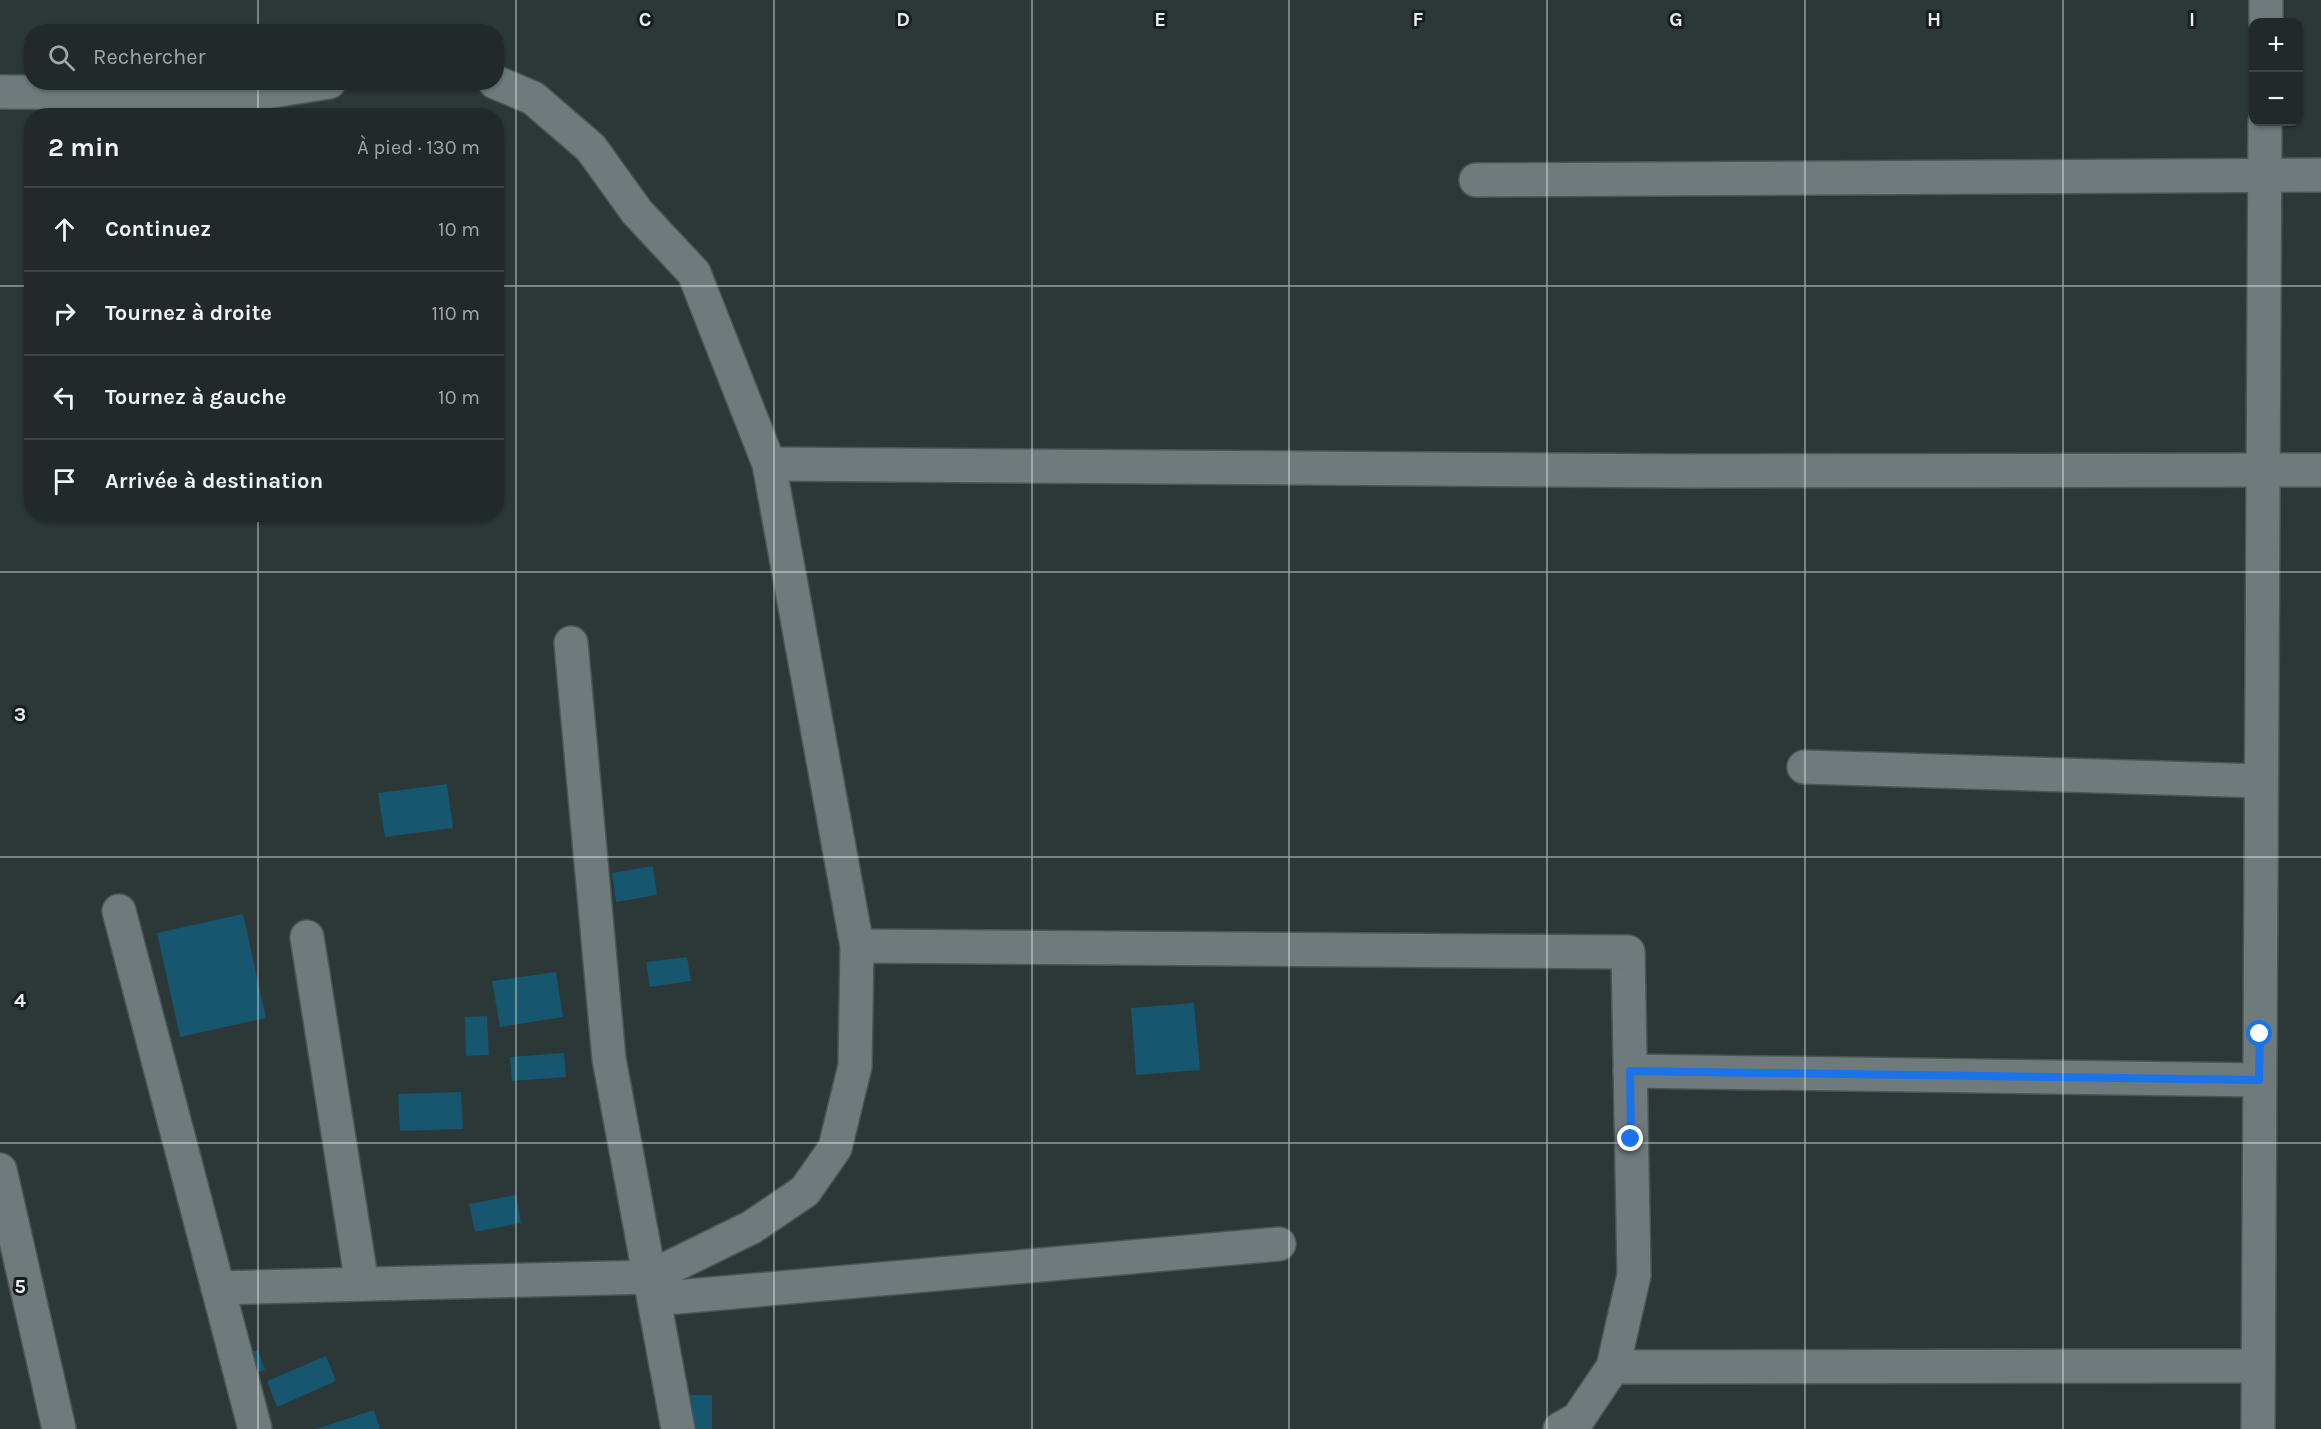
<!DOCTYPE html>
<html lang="fr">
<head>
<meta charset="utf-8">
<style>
  body { margin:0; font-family:Karla,sans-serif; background:#2d3536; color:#f1f3f6 }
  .controls { position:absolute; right:18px; top:18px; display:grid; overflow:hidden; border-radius:12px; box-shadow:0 2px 4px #0004 }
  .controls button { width:54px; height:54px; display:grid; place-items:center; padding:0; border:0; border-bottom:2px solid #3e4547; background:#21292a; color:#f1f3f6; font:30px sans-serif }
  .stop { position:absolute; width:18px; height:18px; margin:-14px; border:4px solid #1a73e8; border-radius:50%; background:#fff }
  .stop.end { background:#1a73e8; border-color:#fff; box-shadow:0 2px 6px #0008 }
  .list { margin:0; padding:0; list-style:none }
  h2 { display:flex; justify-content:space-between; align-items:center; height:78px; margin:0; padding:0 24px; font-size:26px }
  h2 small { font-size:20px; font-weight:400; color:#a2a6a8 }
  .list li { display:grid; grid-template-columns:39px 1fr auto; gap:18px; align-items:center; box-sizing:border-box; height:84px; padding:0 24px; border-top:2px solid #3e4547 }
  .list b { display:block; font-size:22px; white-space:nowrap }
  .list em { font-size:20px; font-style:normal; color:#a2a6a8 }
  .icon { flex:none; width:33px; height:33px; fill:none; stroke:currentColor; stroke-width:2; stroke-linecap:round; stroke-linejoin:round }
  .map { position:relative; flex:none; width:2321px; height:1429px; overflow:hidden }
  .search { position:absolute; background:#21292a; box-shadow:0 2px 4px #0004; left:24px; top:24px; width:480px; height:66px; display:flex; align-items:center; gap:15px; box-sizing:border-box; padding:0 21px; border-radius:24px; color:#a2a6a8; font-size:22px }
  .panel { position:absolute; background:#21292a; box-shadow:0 2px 4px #0004; left:24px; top:108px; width:480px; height:414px; border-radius:24px }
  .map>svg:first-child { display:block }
  .building { fill:#16566e }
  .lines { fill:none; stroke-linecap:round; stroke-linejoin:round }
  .minor-casing { stroke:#4c5455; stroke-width:36 }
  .minor { stroke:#6e7a7c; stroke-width:33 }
  .route { stroke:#1a73e8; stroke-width:8 }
  .grid { fill:none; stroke:#e9eff0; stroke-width:1.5; stroke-opacity:0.55 }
  .grid-label { font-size:20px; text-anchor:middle; font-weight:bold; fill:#e9eff0; stroke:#181d1e; stroke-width:6; stroke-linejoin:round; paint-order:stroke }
</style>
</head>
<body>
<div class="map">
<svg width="2321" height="1429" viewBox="0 0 2321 1429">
  <rect width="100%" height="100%" fill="#2c3738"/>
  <g class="building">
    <polygon points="447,784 453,828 385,837 378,793"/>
    <polygon points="653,866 657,895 616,902 612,873"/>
    <polygon points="243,914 266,1018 180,1037 157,933"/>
    <polygon points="687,957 691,981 650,987 646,962"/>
    <polygon points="556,972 563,1017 500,1027 492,981"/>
    <polygon points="1194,1003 1200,1070 1136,1075 1131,1008"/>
    <polygon points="487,1016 489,1055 466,1056 465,1017"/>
    <polygon points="564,1053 566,1077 512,1081 510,1057"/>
    <polygon points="461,1092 463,1129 400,1131 398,1094"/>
    <polygon points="516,1195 521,1223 475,1232 469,1204"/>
    <polygon points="258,1350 265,1370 245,1375 238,1355"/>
    <polygon points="326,1356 336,1381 277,1407 267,1381"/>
    <polygon points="672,1395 712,1395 712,1429 682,1429"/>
    <polygon points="374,1410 380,1429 316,1429"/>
  </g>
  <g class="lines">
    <g class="minor-casing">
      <g id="minor">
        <polyline points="2266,22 2266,0"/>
        <polyline points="0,92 260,93 329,82"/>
        <polyline points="1476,180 2321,175"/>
        <polyline points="769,464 1689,471 2321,470"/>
        <polyline points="571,643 609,1059 678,1429"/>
        <polyline points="1804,767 2261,781"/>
        <polyline points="119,911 255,1429"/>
        <polyline points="307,937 362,1284"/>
        <polyline points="857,946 1628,952 1634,1275 1613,1367 1578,1419 1560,1429"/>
        <polyline points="1630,1071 2259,1080"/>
        <polyline points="0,1170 59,1429"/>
        <polyline points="218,1288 650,1277 752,1227 805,1191 835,1148 855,1066 857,946 769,464 694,273 637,212 591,148 533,98 495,82"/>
        <polyline points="654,1299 1279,1244"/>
        <polyline points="1613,1367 2258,1366"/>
        <polyline points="2258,1429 2265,122"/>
      </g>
    </g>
    <use href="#minor" class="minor"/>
  </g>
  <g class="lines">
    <polyline class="route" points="1631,1139 1630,1071 2259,1080 2260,1034"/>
  </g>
  <path class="grid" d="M 258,0 L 258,32M 516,0 L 516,1429M 774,0 L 774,1429M 1032,0 L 1032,1429M 1289,0 L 1289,1429M 1547,0 L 1547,1429M 1805,0 L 1805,1429M 2063,0 L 2063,1429M 258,82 L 258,116M 0,286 L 32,286M 496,286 L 2321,286M 258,514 L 258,1429M 0,572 L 2321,572M 0,857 L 2321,857M 0,1143 L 2321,1143"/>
  <g class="grid-label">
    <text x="645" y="26">C</text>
    <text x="903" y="26">D</text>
    <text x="1160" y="26">E</text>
    <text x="1418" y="26">F</text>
    <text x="1676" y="26">G</text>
    <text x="1934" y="26">H</text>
    <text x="2192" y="26">I</text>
    <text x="20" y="721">3</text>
    <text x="20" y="1007">4</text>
    <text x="20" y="1293">5</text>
  </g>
</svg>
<div class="controls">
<button>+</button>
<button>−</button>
</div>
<div class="stop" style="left:2260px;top:1034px"></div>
<div class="stop end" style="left:1631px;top:1139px"></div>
<div class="search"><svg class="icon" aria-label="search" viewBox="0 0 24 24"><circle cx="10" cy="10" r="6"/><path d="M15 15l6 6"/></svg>Rechercher</div>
<section class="panel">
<h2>2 min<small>À pied · 130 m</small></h2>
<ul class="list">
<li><svg class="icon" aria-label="ahead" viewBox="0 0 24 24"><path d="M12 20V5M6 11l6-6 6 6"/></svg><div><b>Continuez</b></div><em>10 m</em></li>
<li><svg class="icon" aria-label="right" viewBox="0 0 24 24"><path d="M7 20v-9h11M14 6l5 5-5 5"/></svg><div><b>Tournez à droite</b></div><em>110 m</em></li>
<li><svg class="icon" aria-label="left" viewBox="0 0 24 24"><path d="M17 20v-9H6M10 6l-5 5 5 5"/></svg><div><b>Tournez à gauche</b></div><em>10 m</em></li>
<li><svg class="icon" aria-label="arrive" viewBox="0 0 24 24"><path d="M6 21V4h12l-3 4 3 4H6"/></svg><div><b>Arrivée à destination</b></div></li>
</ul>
</section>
</div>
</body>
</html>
